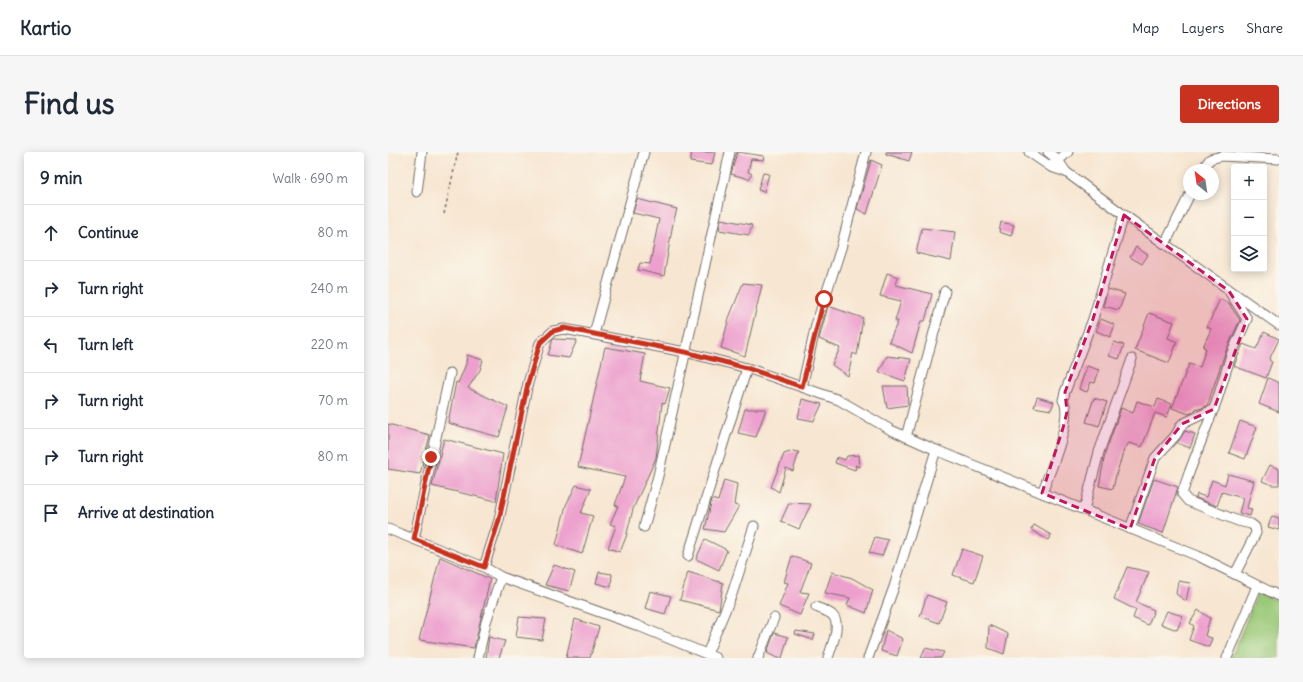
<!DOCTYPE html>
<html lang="en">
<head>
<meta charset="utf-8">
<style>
  body { margin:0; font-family:Delius,sans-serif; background:#f6f6f7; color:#1f2937 }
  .controls { position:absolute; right:12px; top:12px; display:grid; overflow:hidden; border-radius:4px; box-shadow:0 2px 10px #0003 }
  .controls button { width:36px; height:36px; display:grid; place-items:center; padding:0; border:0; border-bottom:1px solid #e0e1e3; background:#fff; color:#1f2937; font:20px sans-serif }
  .compass { position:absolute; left:795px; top:12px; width:36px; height:36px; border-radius:50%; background:#fff; box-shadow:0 2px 10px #0003; rotate:330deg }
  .stop { position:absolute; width:12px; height:12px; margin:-9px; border:3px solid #c8321e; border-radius:50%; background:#fff }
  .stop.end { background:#c8321e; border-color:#fff; box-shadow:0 1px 4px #0008 }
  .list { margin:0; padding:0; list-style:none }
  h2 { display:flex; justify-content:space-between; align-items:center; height:52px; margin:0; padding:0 16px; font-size:17px }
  h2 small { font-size:13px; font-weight:400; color:#747a83 }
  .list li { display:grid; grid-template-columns:26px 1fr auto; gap:12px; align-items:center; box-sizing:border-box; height:56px; padding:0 16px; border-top:1px solid #e0e1e3 }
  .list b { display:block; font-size:15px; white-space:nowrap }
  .list em { font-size:13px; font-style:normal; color:#747a83 }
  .icon { flex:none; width:22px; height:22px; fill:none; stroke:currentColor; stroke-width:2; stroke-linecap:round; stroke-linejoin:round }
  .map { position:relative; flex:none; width:891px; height:506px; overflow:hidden; border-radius:4px }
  header { display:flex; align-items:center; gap:24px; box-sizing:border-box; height:56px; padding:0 20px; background:#fff; border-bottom:1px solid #e0e1e3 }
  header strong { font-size:19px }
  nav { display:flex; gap:22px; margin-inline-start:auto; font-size:14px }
  .intro { display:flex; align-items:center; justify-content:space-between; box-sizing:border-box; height:96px; padding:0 24px }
  h1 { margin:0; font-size:28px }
  .button { padding:10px 18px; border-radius:4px; background:#c8321e; color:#fff; font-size:14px; font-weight:700 }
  main { display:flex; gap:24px; padding:0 24px }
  aside { flex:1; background:#fff; border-radius:4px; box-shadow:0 2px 10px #0003 }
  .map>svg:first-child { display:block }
  .green { fill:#9ac977; stroke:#627a51 }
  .building { fill:#eda0ce }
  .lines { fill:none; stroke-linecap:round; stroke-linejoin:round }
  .minor-casing { stroke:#726c65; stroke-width:11 }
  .path { stroke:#726c65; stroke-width:1.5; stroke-dasharray:3 3; stroke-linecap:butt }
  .minor { stroke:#fff; stroke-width:9 }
  .route { stroke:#c8321e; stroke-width:5 }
  .marked { fill:#c2185b; fill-opacity:0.2; stroke:#c2185b; stroke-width:3; stroke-dasharray:8 5; stroke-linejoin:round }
</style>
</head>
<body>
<header>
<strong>Kartio</strong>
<nav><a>Map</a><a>Layers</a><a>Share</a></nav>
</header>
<div class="intro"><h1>Find us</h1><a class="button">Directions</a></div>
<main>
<aside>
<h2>9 min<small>Walk · 690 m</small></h2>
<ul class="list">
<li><svg class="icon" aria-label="ahead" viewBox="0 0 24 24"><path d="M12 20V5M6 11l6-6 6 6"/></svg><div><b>Continue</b></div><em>80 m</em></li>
<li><svg class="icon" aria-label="right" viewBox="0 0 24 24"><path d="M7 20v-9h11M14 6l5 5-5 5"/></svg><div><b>Turn right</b></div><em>240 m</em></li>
<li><svg class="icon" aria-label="left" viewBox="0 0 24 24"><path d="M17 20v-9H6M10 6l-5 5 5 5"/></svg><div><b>Turn left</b></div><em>220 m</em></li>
<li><svg class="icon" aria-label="right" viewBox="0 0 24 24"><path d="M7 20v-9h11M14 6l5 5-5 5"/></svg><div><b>Turn right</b></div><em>70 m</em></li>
<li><svg class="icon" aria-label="right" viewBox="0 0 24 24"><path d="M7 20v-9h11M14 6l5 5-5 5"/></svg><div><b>Turn right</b></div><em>80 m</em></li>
<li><svg class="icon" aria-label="arrive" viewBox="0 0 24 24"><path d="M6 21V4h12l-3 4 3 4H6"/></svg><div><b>Arrive at destination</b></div></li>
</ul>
</aside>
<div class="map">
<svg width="891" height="506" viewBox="0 0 891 506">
  <rect width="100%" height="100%" fill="#fbf7ec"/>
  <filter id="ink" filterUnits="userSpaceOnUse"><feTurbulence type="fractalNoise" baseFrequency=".025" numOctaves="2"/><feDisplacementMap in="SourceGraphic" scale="8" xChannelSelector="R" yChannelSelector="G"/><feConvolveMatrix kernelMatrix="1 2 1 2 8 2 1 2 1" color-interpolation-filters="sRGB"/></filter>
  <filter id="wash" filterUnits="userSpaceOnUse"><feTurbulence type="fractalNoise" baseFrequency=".012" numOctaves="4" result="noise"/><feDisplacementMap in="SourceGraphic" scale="16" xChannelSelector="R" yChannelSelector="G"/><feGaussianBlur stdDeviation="0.9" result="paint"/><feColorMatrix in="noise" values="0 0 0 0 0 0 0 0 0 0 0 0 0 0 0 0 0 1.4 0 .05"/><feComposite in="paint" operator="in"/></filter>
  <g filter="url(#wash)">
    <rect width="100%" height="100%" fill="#f7e6d1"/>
    <polygon class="green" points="870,440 891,450 891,506 843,506"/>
    <g id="blocks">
      <g class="building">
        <polygon points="304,0 327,0 324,13 302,10"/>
        <polygon points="349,0 376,4 375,8 363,7 360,20 364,22 361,27 343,22"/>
        <polygon points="498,0 524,0 521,9 498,2"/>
        <polygon points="483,8 494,13 479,62 469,57"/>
        <polygon points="375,21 381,22 376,40 370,38"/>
        <polygon points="249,47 289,57 285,71 276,124 250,118 252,111 262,112 271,67 245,61"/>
        <polygon points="333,67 364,73 361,83 331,78"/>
        <polygon points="613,70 626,73 623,84 611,80"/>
        <polygon points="534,76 567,80 563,109 528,101"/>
        <polygon points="748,95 760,103 754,112 742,105"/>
        <polygon points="499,121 510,125 508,133 544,142 537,169 533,169 524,201 501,190 510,169 507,169 513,149 492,144"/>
        <polygon points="355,131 374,133 357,204 333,196 341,166"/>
        <polygon points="720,137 737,142 731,158 715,154"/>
        <polygon points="832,147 842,152 843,155 852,168 837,201 819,254 811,257 808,256 807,259 801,262 784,256 801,212 812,215 818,196 815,195 823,177 819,175"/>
        <polygon points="440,154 475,166 469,203 465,201 460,224 444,213 452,196 431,187"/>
        <polygon points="761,161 786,170 780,186 789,190 781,211 747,198"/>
        <polygon points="713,167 727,173 722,185 708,179"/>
        <polygon points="876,180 891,187 881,208 884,210 878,226 846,214 855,192 868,197"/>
        <polygon points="165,187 189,188 181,206 160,203"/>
        <polygon points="726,190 736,193 731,207 721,204"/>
        <polygon points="217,195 257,202 252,229 282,236 277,252 274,251 268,306 245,357 238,385 232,400 220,396 228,374 222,372 230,354 227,353 237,325 190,315"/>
        <polygon points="79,203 95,208 92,218 80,236 120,255 111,285 60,271 68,230 70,231 78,212"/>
        <polygon points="499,204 523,207 517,229 491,220"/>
        <polygon points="699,214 711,218 707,231 703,230 699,240 691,237"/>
        <polygon points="880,226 891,231 891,260 871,252"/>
        <polygon points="495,234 519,234 520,253 499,256"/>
        <polygon points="649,245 666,250 663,258 646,255"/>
        <polygon points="706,246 719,250 711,274 698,270"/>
        <polygon points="414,247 434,252 426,269 410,266"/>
        <polygon points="770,247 784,252 779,265 767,261 754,295 741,291 736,298 728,323 725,337 711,334 717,302 733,256 745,261 749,249 767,255"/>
        <polygon points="357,257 378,257 368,285 350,281"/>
        <polygon points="852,269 869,275 857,307 841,301"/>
        <polygon points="0,272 42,283 32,322 0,317"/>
        <polygon points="797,279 807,282 802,296 789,291"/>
        <polygon points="56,287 115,302 108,349 44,334"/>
        <polygon points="405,299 411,300 405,319 398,316 391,340 383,335 396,302"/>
        <polygon points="471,303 472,315 467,313 468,314 467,318 447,311 449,305 457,308 459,304"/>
        <polygon points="882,313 891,317 891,333 884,333 874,329"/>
        <polygon points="840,322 866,329 859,356 864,357 862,364 851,361 855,346 834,340 829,354 808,346 809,342 818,345 824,328 837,333"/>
        <polygon points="766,327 790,335 775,381 750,372"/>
        <polygon points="336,328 349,332 346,353 351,354 336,380 317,377 324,347 330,349"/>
        <polygon points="188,333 203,337 193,361 205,364 194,402 168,393 178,353"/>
        <polygon points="401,351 423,352 411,377 393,369"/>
        <polygon points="884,364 891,366 891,378 880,375"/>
        <polygon points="646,373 663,383 660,388 643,378"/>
        <polygon points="487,385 500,388 494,404 481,401"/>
        <polygon points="317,387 339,398 331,418 308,407"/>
        <polygon points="574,397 595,404 586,430 565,423"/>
        <polygon points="404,404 423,411 412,440 421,441 412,463 391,454 400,431 396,430"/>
        <polygon points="52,405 102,427 86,496 31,488"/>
        <polygon points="166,413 187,420 181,439 157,433"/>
        <polygon points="739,415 761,420 748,450 766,458 760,473 745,466 748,458 726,447"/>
        <polygon points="211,420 224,422 223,435 208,431"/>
        <polygon points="300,420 335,431 331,458 292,448"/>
        <polygon points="444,420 464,426 485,438 478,461 459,453 462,446 437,441"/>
        <polygon points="790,429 802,431 798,449 788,442"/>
        <polygon points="262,439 283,444 277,462 257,456"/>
        <polygon points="539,443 559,450 551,471 532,464"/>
        <polygon points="810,458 822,466 817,484 824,486 821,495 801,488 806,474 802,471"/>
        <polygon points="779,459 795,464 789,478 773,472"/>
        <polygon points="131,465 158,467 154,488 128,485"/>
        <polygon points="187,467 211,475 202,506 178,506"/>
        <polygon points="601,473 620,482 616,502 600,496"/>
        <polygon points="498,478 515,487 509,504 493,499"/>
        <polygon points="408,479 427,482 425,488 407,482"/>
        <polygon points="386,481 400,485 394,506 389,506 379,501"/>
        <polygon points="101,485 117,489 111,506 98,506"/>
        <polygon points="537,496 556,500 553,506 533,506"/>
      </g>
    </g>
  </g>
  <g filter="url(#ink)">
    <use href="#blocks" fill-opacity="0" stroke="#726c65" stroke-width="1"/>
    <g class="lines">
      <g class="minor-casing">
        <g id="minor">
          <polyline points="641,0 663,15 678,20"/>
          <polyline points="660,0 670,8 678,20 736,63 891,173"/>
          <polyline points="667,11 680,0"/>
          <polyline points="814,18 822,7 834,4 891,7"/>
          <polyline points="29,40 34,0"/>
          <polyline points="777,92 802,42"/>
          <polyline points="841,139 859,167 843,203 829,248 801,321 794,342 800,349 850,369 863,372 867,375 868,381 847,422"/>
          <polyline points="206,182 256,0"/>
          <polyline points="414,235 428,173 453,96 478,0"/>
          <polyline points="518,285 557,139"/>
          <path d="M 654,341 C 661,322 686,265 675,248 L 677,240 L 705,167 L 736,63"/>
          <polyline points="696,358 711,300 744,207"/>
          <polyline points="256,375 270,324 342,0"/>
          <polyline points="0,377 96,415 113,425 248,473 328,506"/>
          <polyline points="742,377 767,306 788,283 794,272 826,257"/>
          <polyline points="26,387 62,221"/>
          <polyline points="300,404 359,216"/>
          <polyline points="96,415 111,368 140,231 152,191 165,179 176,177 297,200 359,216 451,248 503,278 548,298 810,404 891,444"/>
          <path d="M 428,455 C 433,457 439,459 443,462 C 455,470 443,495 440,506"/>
          <polyline points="319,502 344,442 366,374"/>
          <polyline points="90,506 98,470 113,425"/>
          <polyline points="370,506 386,466"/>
          <polyline points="480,506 506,435 548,298"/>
          <polyline points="839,506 869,434"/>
        </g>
      </g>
      <polyline class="path" points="56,62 70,0"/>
      <use href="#minor" class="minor"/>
    </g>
  </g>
  <g class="lines" filter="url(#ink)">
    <polyline class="route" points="43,305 26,387 96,415 111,368 140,231 152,191 165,179 176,176 297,200 359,216 414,235 436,147"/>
  </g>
  <path class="marked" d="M 736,63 L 841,139 L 859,167 L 826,257 L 794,272 L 767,306 L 742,377 L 654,341 L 675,276 L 679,260 L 677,240 L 705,167 Z"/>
</svg>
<div class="controls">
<button>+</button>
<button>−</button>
<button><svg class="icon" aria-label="layers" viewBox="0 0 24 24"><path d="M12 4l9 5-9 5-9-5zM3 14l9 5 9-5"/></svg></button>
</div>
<svg class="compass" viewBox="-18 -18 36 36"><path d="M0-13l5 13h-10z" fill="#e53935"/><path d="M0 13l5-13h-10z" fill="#747a83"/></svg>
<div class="stop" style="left:436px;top:147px"></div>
<div class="stop end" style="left:43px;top:305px"></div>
</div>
</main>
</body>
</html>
